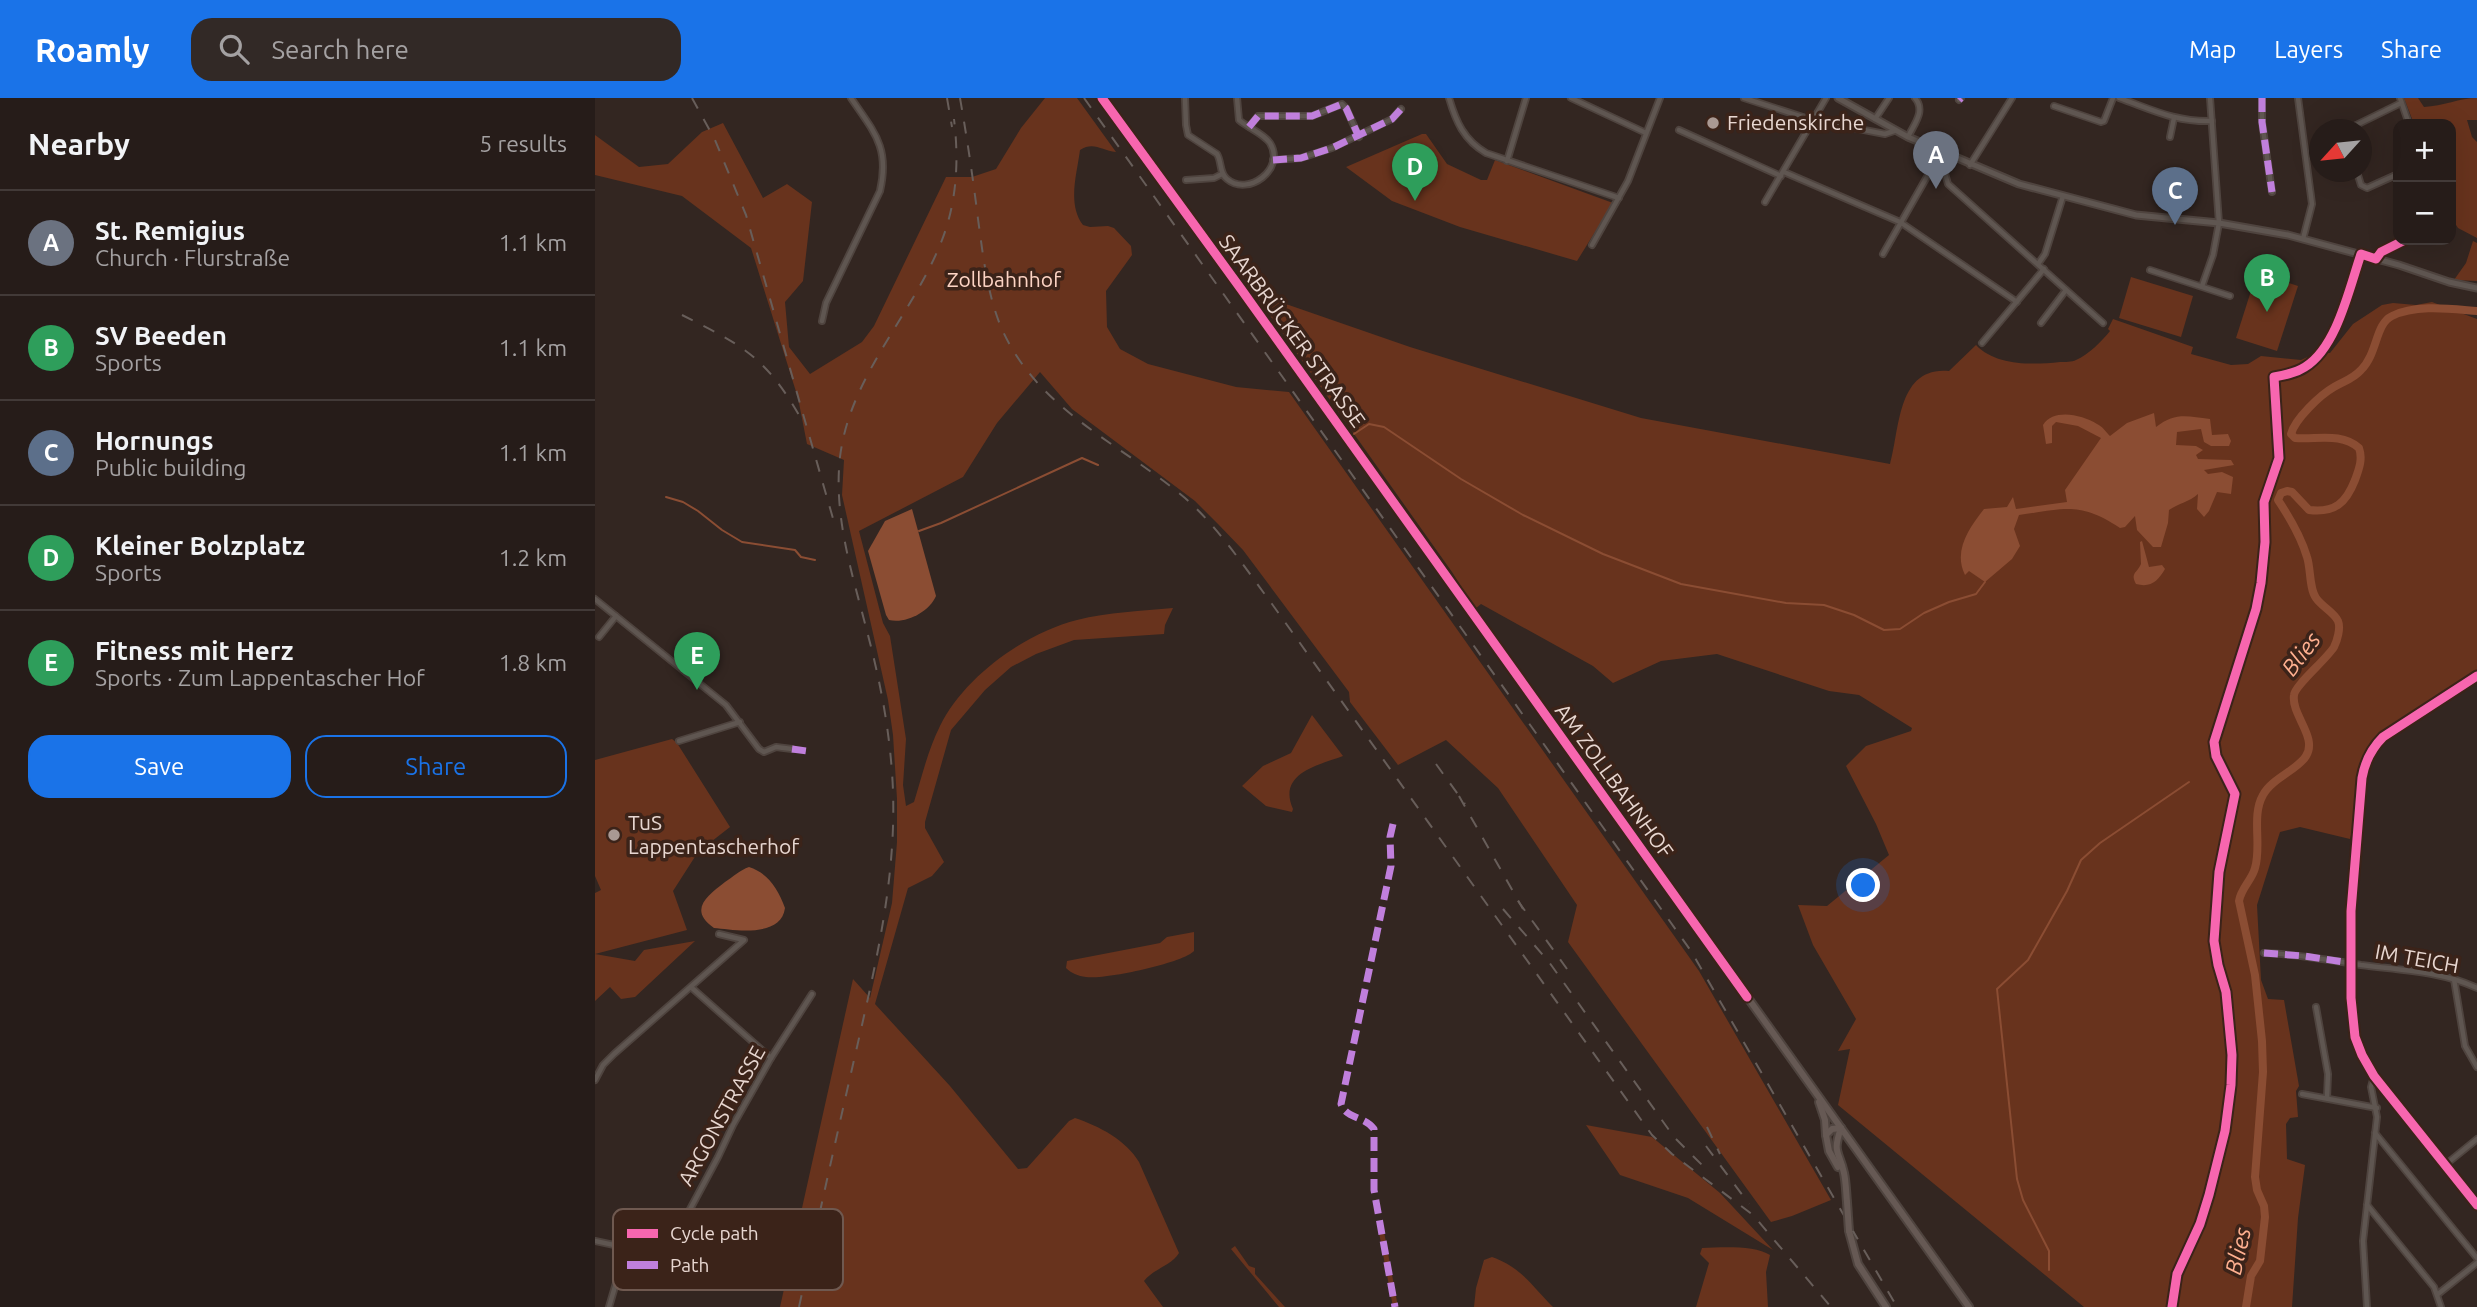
<!DOCTYPE html>
<html lang="en">
<head>
<meta charset="utf-8">
<style>
  body { margin:0; font-family:Ubuntu,sans-serif; background:#322926; color:#f1f3f6 }
  .controls { position:absolute; right:21px; top:21px; display:grid; overflow:hidden; border-radius:14px; box-shadow:0 7px 28px #0002 }
  .controls button { width:63px; height:63px; display:grid; place-items:center; padding:0; border:0; border-bottom:2px solid #423a38; background:#261c19; color:#f1f3f6; font:35px sans-serif }
  .compass { position:absolute; left:1714px; top:21px; width:63px; height:63px; border-radius:50%; background:#261c19; box-shadow:0 7px 28px #0002; rotate:243deg }
  .you { position:absolute; left:1269px; top:788px; width:24px; height:24px; margin:-18px; border:5px solid #fff; border-radius:50%; background:#1a73e8; box-shadow:0 0 0 10px #1a73e833 }
  .badge { display:grid; place-items:center; width:46px; height:46px; border-radius:50%; background:#1a73e8; color:#fff; font-size:23px; font-weight:700 }
  .pin { position:absolute; translate:-50% -58px; filter:drop-shadow(0 2px 4px #0008) }
  .pin::after { content:''; position:absolute; top:37px; width:24px; height:21px; background:inherit; clip-path:polygon(0 0,100% 0,50% 100%) }
  .list { margin:0; padding:0; list-style:none }
  h2 { display:flex; justify-content:space-between; align-items:center; height:91px; margin:0; padding:0 28px; font-size:30px }
  h2 small { font-size:23px; font-weight:400; color:#a4a1a2 }
  .list li { display:grid; grid-template-columns:46px 1fr auto; gap:21px; align-items:center; box-sizing:border-box; height:105px; padding:0 28px; border-top:2px solid #423a38 }
  .list b { display:block; font-size:26px; white-space:nowrap }
  .list p { margin:0; font-size:23px; white-space:nowrap; color:#a4a1a2 }
  .list em { font-size:23px; font-style:normal; color:#a4a1a2 }
  .actions { display:flex; gap:14px; padding:21px 28px }
  .actions a { flex:1; padding:16px 0; border:2px solid #1a73e8; border-radius:21px; text-align:center; font-size:24px; color:#1a73e8 }
  .actions .main { background:#1a73e8; color:#fff }
  .icon { flex:none; width:38px; height:38px; fill:none; stroke:currentColor; stroke-width:2; stroke-linecap:round; stroke-linejoin:round }
  .map { position:relative; flex:none; width:1882px; height:1209px; overflow:hidden }
  header { display:flex; align-items:center; gap:42px; box-sizing:border-box; height:98px; padding:0 35px; background:#1a73e8; color:#fff }
  header strong { font-size:33px }
  nav { display:flex; gap:38px; margin-inline-start:auto; font-size:24px }
  .search { width:490px; height:63px; background:#322926; display:flex; align-items:center; gap:18px; box-sizing:border-box; padding:0 24px; border-radius:21px; color:#a4a1a2; font-size:26px }
  main { display:flex }
  aside { flex:1; background:#261c19 }
  .map>svg:first-child { display:block }
  .green { fill:#68331d }
  .water { fill:#8b4d33 }
  .lines { fill:none; stroke-linecap:round; stroke-linejoin:round }
  .stream { stroke:#8b4d33; stroke-width:2 }
  .river { stroke:#8b4d33; stroke-width:8 }
  .minor-casing { stroke:#4f443f; stroke-width:8 }
  .tertiary-casing { stroke:#4f443f; stroke-width:9 }
  .secondary-casing { stroke:#4f443f; stroke-width:10 }
  .minor { stroke:#5f5651; stroke-width:4.5 }
  .tertiary { stroke:#5f5651; stroke-width:5 }
  .secondary { stroke:#665954; stroke-width:6 }
  .rail { stroke:#685e5a; stroke-width:2; stroke-dasharray:12 12; stroke-linecap:butt }
  .secondary-bridge-casing { stroke:#4f443f; stroke-width:10; stroke-linecap:butt }
  .secondary-bridge { stroke:#665954; stroke-width:6 }
  .quiet { stroke:#c07fdc; stroke-width:7; stroke-dasharray:14 7; stroke-linecap:butt }
  .cycleway-casing { stroke:#3b2319; stroke-width:13 }
  .cycleway { stroke:#f766af; stroke-width:9 }
  .poi-dot { fill:#a99993; stroke:#3b2319; stroke-width:2.5 }
  .labels { text-anchor:middle; stroke-width:7; stroke-linejoin:round; paint-order:stroke }
  .poi-label { font-size:21px; fill:#e8d7d1; stroke:#3b2319; text-anchor:start }
  .park-label { font-size:21px; fill:#fdd4c4; stroke:#3b2319 }
  .street-label { font-size:21px; fill:#e8d7d1; stroke:#3b2319 }
  .water-label { font-size:23px; font-style:italic; fill:#ffb090; stroke:#3b2319 }
  .key { fill:#3b2319; stroke:#6f5950; stroke-width:2 }
  .key-label { font-size:19px; fill:#e8d7d1 }
</style>
</head>
<body>
<header>
<strong>Roamly</strong>
<div class="search"><svg class="icon" aria-label="search" viewBox="0 0 24 24"><circle cx="10" cy="10" r="6"/><path d="M15 15l6 6"/></svg>Search here</div>
<nav><a>Map</a><a>Layers</a><a>Share</a></nav>
</header>
<main>
<aside>
<h2>Nearby<small>5 results</small></h2>
<ul class="list">
<li><span class="badge" style="background:#6b7280">A</span><div><b>St. Remigius</b><p>Church · Flurstraße</p></div><em>1.1 km</em></li>
<li><span class="badge" style="background:#2e9e5b">B</span><div><b>SV Beeden</b><p>Sports</p></div><em>1.1 km</em></li>
<li><span class="badge" style="background:#5c6f8a">C</span><div><b>Hornungs</b><p>Public building</p></div><em>1.1 km</em></li>
<li><span class="badge" style="background:#2e9e5b">D</span><div><b>Kleiner Bolzplatz</b><p>Sports</p></div><em>1.2 km</em></li>
<li><span class="badge" style="background:#2e9e5b">E</span><div><b>Fitness mit Herz</b><p>Sports · Zum Lappentascher Hof</p></div><em>1.8 km</em></li>
</ul>
<div class="actions"><a class="main">Save</a><a>Share</a></div>
</aside>
<div class="map">
<svg width="1882" height="1209" viewBox="0 0 1882 1209">
  <rect width="100%" height="100%" fill="#332621"/>
  <g class="green">
    <path d="M 450,0 L 482,0 L 521,54 C 507,53 499,43 485,52 C 482,76 472,106 488,127 L 495,129 L 513,128 L 519,130 L 536,148 L 537,157 L 511,193 L 512,229 L 525,251 L 553,266 L 641,289 L 694,294 L 1104,873 L 1236,1102 L 1197,1118 L 1176,1124 L 973,844 L 982,807 L 903,690 L 851,642 L 803,667 L 755,604 L 754,594 L 648,452 L 623,426 L 600,403 L 477,311 L 445,274 L 402,325 L 368,379 L 264,433 L 288,525 L 295,538 L 311,641 L 308,687 L 311,708 L 319,704 C 327,678 333,652 345,628 C 369,579 430,535 482,522 C 513,514 547,513 578,510 L 570,527 L 569,536 L 479,542 L 441,556 L 416,569 L 390,592 L 356,632 L 330,724 L 330,730 L 349,764 L 337,778 L 313,790 L 280,906 L 355,988 L 423,1071 L 432,1070 L 474,1023 L 480,1020 C 504,1028 531,1042 544,1064 L 584,1155 C 576,1168 558,1171 549,1183 L 568,1209 L 185,1209 L 258,881 L 275,900 L 297,805 L 302,744 L 302,701 L 298,637 L 293,602 L 247,397 L 249,362 L 212,346 L 203,300 L 156,150 L 87,98 L 0,77 L 0,37 L 44,69 L 73,66 L 107,34 L 128,25 L 168,100 L 192,86 L 217,104 L 208,183 L 190,204 L 194,249 L 215,276 L 267,244 L 279,228 L 351,79 L 377,79 L 401,71 L 426,30 Z"/>
    <path d="M 1809,0 L 1823,0 L 1829,9 C 1848,8 1865,0 1882,0 L 1882,22 L 1872,22 L 1877,39 L 1882,44 L 1882,140 L 1863,130 L 1856,119 L 1856,26 L 1819,26 Z"/>
    <polygon points="827,36 831,36 852,66 886,82 892,82 900,62 1018,105 982,163 865,129 797,103 751,69"/>
    <polygon points="1878,143 1882,145 1882,183 1859,182 1871,165"/>
    <polygon points="1662,174 1703,188 1682,253 1641,240"/>
    <polygon points="1536,179 1598,198 1586,239 1524,220"/>
    <path d="M 659,195 L 815,249 L 1046,320 L 1295,366 C 1305,331 1302,268 1354,273 L 1381,247 C 1401,268 1437,267 1465,264 C 1470,264 1477,264 1481,262 C 1493,257 1507,243 1515,233 L 1513,231 L 1518,221 L 1598,249 L 1596,256 L 1636,267 L 1653,266 L 1666,258 L 1706,262 L 1721,255 L 1735,255 L 1758,226 L 1787,207 L 1798,205 L 1821,207 L 1837,204 L 1882,221 L 1882,576 L 1777,648 L 1774,652 L 1770,652 L 1759,736 L 1756,737 L 1755,741 L 1705,729 L 1685,734 L 1662,807 L 1666,882 L 1673,901 L 1689,902 L 1704,988 L 1701,993 L 1703,1019 L 1695,1020 L 1691,1026 L 1692,1061 L 1710,1067 L 1703,1120 L 1697,1209 L 1489,1209 L 1243,1007 L 1255,951 L 1243,953 L 1261,921 L 1218,847 L 1203,807 L 1232,808 L 1294,757 L 1281,726 L 1251,668 L 1271,648 L 1316,633 L 1317,630 L 1264,597 L 1234,593 L 1122,556 L 1066,563 L 1018,585 L 998,568 L 886,506 L 880,511 L 857,474 Z"/>
    <path d="M 1882,581 L 1795,639 C 1769,665 1770,698 1766,732 L 1764,736 C 1767,704 1765,671 1785,645 Z"/>
    <path d="M 717,617 L 748,658 C 724,667 682,675 698,711 L 697,714 L 671,708 L 647,688 L 668,668 L 696,655 Z"/>
    <polygon points="77,641 82,645 135,729 103,754 78,793 92,832 0,856 40,863 49,852 100,843 40,899 26,901 15,889 0,903 0,795 6,792 0,778 0,662"/>
    <path d="M 599,834 L 599,853 C 588,865 509,882 491,879 C 483,878 476,875 471,870 L 472,863 L 555,847 L 565,845 L 572,839 Z"/>
    <polygon points="991,1027 1057,1039 1125,1095 1178,1152 1093,1100 1025,1077"/>
    <polygon points="787,1123 803,1209 798,1209 782,1124"/>
    <polygon points="640,1148 654,1168 660,1170 660,1176 690,1209 684,1209 636,1151"/>
    <path d="M 1107,1150 C 1127,1149 1160,1147 1175,1157 L 1171,1174 L 1173,1209 L 1101,1209 L 1114,1165 L 1105,1156 Z"/>
    <path d="M 897,1159 C 927,1170 936,1187 958,1209 L 879,1209 L 881,1190 L 889,1162 Z"/>
  </g>
  <g class="water">
    <path d="M 1559,315 L 1561,329 C 1580,314 1592,318 1615,321 L 1617,337 L 1633,336 L 1636,343 L 1634,348 L 1616,348 L 1609,344 L 1606,331 L 1582,334 L 1581,347 L 1601,348 L 1608,352 L 1601,357 L 1603,361 L 1636,362 L 1639,367 L 1609,372 L 1613,376 L 1627,374 L 1638,379 L 1636,396 L 1622,394 L 1614,413 L 1609,419 L 1602,411 L 1603,396 C 1594,404 1584,405 1574,412 L 1573,425 L 1566,449 L 1558,449 L 1542,432 L 1540,418 L 1530,429 L 1525,430 C 1484,403 1470,411 1424,417 L 1419,431 L 1425,448 L 1417,461 L 1390,484 L 1374,473 L 1370,477 C 1358,453 1374,430 1389,411 L 1412,409 L 1418,399 L 1421,411 L 1472,404 L 1470,392 L 1506,340 L 1483,328 L 1461,324 L 1457,328 L 1457,345 L 1451,346 L 1448,327 C 1459,310 1487,317 1502,326 C 1507,328 1511,334 1515,338 L 1532,325 Z"/>
    <path d="M 317,411 L 341,498 C 334,514 311,526 294,522 L 291,517 L 273,453 L 290,423 Z"/>
    <path d="M 1547,443 L 1554,469 L 1567,467 L 1570,471 C 1563,483 1556,490 1541,486 C 1535,475 1542,475 1546,466 L 1545,444 Z"/>
    <path d="M 154,769 C 173,775 183,791 190,810 C 186,840 140,832 119,830 C 93,812 112,798 130,784 C 138,779 145,772 154,769 Z"/>
  </g>
  <g class="lines">
    <g class="stream">
      <polyline points="759,336 774,326 789,329 866,381 928,417 1008,456 1086,486 1191,505 1229,507 1259,517 1289,532 1305,531 1329,515 1354,504 1381,496 1390,484"/>
      <polyline points="71,399 88,404 103,413 127,432 147,444 200,452 206,459 220,462"/>
      <polyline points="324,433 346,425 487,360 503,367"/>
      <polyline points="1454,1172 1454,1153 1428,1102 1422,1081 1402,891 1433,862 1472,793 1486,762 1505,745 1594,684"/>
    </g>
    <path class="river" d="M 1651,1209 L 1656,1178 L 1665,1163 L 1670,1119 L 1669,1108 L 1662,1092 L 1660,1079 L 1668,974 L 1667,943 L 1660,877 L 1644,803 C 1646,790 1657,782 1660,770 C 1667,747 1656,718 1668,697 C 1677,680 1704,671 1711,658 C 1723,639 1696,617 1699,597 C 1700,587 1731,562 1739,549 C 1742,543 1746,530 1743,523 C 1739,514 1727,509 1721,500 C 1714,490 1716,471 1712,459 C 1706,439 1695,420 1683,402 L 1686,395 L 1692,393 L 1697,394 L 1714,412 C 1740,415 1751,405 1760,382 C 1764,371 1768,361 1764,350 C 1746,334 1721,342 1700,340 L 1696,336 C 1700,321 1725,297 1739,289 C 1749,283 1758,281 1766,272 C 1783,255 1780,226 1797,218 C 1821,206 1856,211 1882,213"/>
    <g class="minor-casing">
      <g id="minor">
        <path d="M 590,0 L 591,27 L 593,37 L 622,56 C 627,64 624,75 632,81 C 653,99 691,71 675,45 C 668,35 653,30 644,22 L 642,0"/>
        <path d="M 854,0 C 861,24 869,42 891,55 L 1024,100"/>
        <polyline points="976,0 1051,35"/>
        <polyline points="1149,0 1217,22 1290,36 1299,33"/>
        <path d="M 1524,0 C 1558,12 1580,24 1617,23"/>
        <polyline points="1667,0 1667,24 1677,94"/>
        <polyline points="1703,0 1717,106 1708,141"/>
        <polyline points="1805,0 1814,26"/>
        <polyline points="1364,2 1366,0"/>
        <polyline points="1459,8 1506,24 1509,23 1518,0"/>
        <polyline points="1280,21 1294,0"/>
        <polyline points="654,29 663,18 717,18 747,6 751,10 764,39"/>
        <polyline points="1084,32 1186,78"/>
        <polyline points="1751,32 1806,5"/>
        <path d="M 1313,39 C 1319,26 1331,13 1320,0"/>
        <polyline points="1575,39 1579,20"/>
        <polyline points="1356,58 1349,72 1353,86 1508,225"/>
        <polyline points="678,62 706,60 737,50 797,21 806,11"/>
        <polyline points="912,63 931,0"/>
        <polyline points="1375,67 1417,0"/>
        <polyline points="1189,74 1305,124 1422,204"/>
        <polyline points="1762,74 1766,87 1772,90 1803,76"/>
        <polyline points="591,82 619,80 627,76"/>
        <polyline points="1170,104 1231,0"/>
        <polyline points="997,147 1033,83 1065,0"/>
        <polyline points="1288,156 1337,70 1341,68 1349,72"/>
        <polyline points="1781,161 1786,154 1810,142"/>
        <polyline points="1443,166 1450,156 1468,98"/>
        <polyline points="1555,172 1635,198"/>
        <polyline points="1607,188 1618,157 1624,125 1615,0"/>
        <polyline points="1744,219 1766,156"/>
        <path d="M 227,223 L 231,205 L 285,93 C 295,49 279,34 256,0"/>
        <polyline points="1446,225 1471,192"/>
        <polyline points="1387,245 1449,171"/>
        <polyline points="0,501 131,607 164,651 169,654 181,649 197,651"/>
        <polyline points="4,539 21,518"/>
        <polyline points="84,643 145,624"/>
        <path d="M 1669,855 C 1702,856 1734,862 1766,867 C 1805,872 1846,873 1882,890"/>
        <polyline points="1859,881 1870,948 1882,969"/>
        <polyline points="97,890 176,960"/>
        <polyline points="1721,909 1733,976 1732,1000"/>
        <polyline points="0,982 8,967 19,956 149,842 124,836"/>
        <polyline points="1707,996 1782,1010"/>
        <polyline points="1780,1035 1882,1160"/>
        <polyline points="1850,1067 1882,1041"/>
        <polyline points="1772,1107 1839,1189 1846,1209"/>
        <polyline points="0,1143 89,1162 148,1166"/>
        <polyline points="70,1158 123,1059 138,1027 176,960 217,896"/>
        <polyline points="1843,1196 1882,1165"/>
        <polyline points="14,1209 31,1151"/>
        <polyline points="1772,1209 1768,1143 1782,1019 1776,989 1779,978"/>
      </g>
    </g>
    <g class="tertiary-casing">
      <g id="tertiary">
        <polyline points="1243,0 1313,39 1424,86 1541,117 1624,125 1693,137 1804,167 1854,184 1882,190"/>
        <path d="M 1882,578 L 1788,639 C 1776,651 1770,663 1767,680 L 1756,813 L 1756,900 L 1760,939 L 1767,957 L 1779,978 L 1882,1107"/>
      </g>
    </g>
    <g class="secondary-casing">
      <g id="secondary">
        <polyline points="507,0 646,191 1374,1209"/>
        <polyline points="1224,1004 1230,1022 1231,1037"/>
        <path d="M 1246,1030 C 1237,1056 1244,1052 1249,1075 C 1251,1084 1251,1094 1252,1104"/>
        <polyline points="1243,1069 1234,1053 1231,1037 1237,1031 1246,1030"/>
        <polyline points="1254,1133 1263,1166 1291,1209"/>
      </g>
    </g>
    <use href="#minor" class="minor"/>
    <use href="#tertiary" class="tertiary"/>
    <use href="#secondary" class="secondary"/>
    <g class="rail">
      <polyline points="97,0 120,42 151,117 239,424"/>
      <polyline points="352,0 357,29"/>
      <path d="M 365,0 C 372,40 378,80 383,121 C 388,157 392,195 406,229 C 442,312 525,345 590,400 C 624,430 650,470 677,506 L 1057,1037 L 1077,1056 L 1158,1117 L 1236,1209"/>
      <polyline points="489,0 1096,853 1302,1209"/>
      <path d="M 87,217 C 146,247 169,257 204,317"/>
      <polyline points="841,666 870,706"/>
      <polyline points="864,698 928,811"/>
      <polyline points="923,803 972,871"/>
      <polyline points="908,811 954,864 1079,1039 1112,1072"/>
      <polyline points="1112,1029 1125,1056"/>
      <polyline points="1111,1048 1154,1106"/>
      <path d="M 204,1209 C 223,1122 242,1036 262,949 C 281,865 301,781 298,693 C 296,641 287,591 274,541 C 259,481 238,421 245,359 C 255,277 318,217 347,142 C 362,103 364,62 359,21"/>
    </g>
    <g class="secondary-bridge-casing">
      <polyline id="secondary-bridge" points="1252,1104 1254,1133"/>
    </g>
    <use href="#secondary-bridge" class="secondary-bridge"/>
    <g class="quiet">
      <polyline points="1667,0 1667,24 1677,94"/>
      <polyline points="1364,2 1366,0"/>
      <polyline points="654,29 663,18 717,18 747,6 751,10 764,39"/>
      <polyline points="678,62 706,60 737,50 797,21 806,11"/>
      <polyline points="197,651 212,653"/>
      <path d="M 798,726 L 795,739 L 796,768 L 746,1006 C 751,1021 770,1018 779,1031 L 779,1092 L 800,1209"/>
      <polyline points="1669,855 1709,858 1756,865"/>
    </g>
    <g class="cycleway-casing">
      <g id="cycleway">
        <polyline points="507,0 646,191 1152,899"/>
        <path d="M 1882,578 L 1788,639 C 1776,651 1770,663 1767,680 L 1756,813 L 1756,900 L 1760,939 L 1767,957 L 1779,978 L 1882,1107"/>
        <path d="M 1577,1209 L 1582,1176 L 1605,1126 L 1614,1097 L 1630,1033 L 1636,987 L 1637,957 L 1631,894 L 1623,867 L 1619,843 L 1624,774 L 1640,696 L 1621,658 L 1619,644 L 1661,511 L 1666,485 L 1670,444 L 1669,404 L 1684,360 L 1679,279 C 1690,277 1701,275 1710,269 C 1742,249 1754,191 1766,156 L 1781,161 L 1786,154 L 1810,142"/>
      </g>
    </g>
    <use href="#cycleway" class="cycleway"/>
  </g>
  <g class="poi-dot">
    <circle cx="1118" cy="25" r="7"/>
    <circle cx="19" cy="737" r="7"/>
  </g>
  <g class="labels">
    <g class="poi-label">
      <text x="1132" y="32">Friedenskirche</text>
      <text x="33" y="732">TuS<tspan x="33" dy="24">Lappentascherhof</tspan></text>
    </g>
    <g class="park-label">
      <text x="409" y="189">Zollbahnhof</text>
    </g>
    <g class="street-label">
      <text transform="translate(697 233) rotate(54)" y="7">SAARBRÜCKER STRASSE</text>
      <text transform="translate(1019 683) rotate(54)" y="7">AM ZOLLBAHNHOF</text>
      <text transform="translate(1822 861) rotate(10)" y="7">IM TEICH</text>
      <text transform="translate(127 1018) rotate(-61)" y="7">ARGONSTRASSE</text>
    </g>
    <g class="water-label">
      <text transform="translate(1706 556) rotate(-53)" y="8">Blies</text>
      <text transform="translate(1643 1153) rotate(-77)" y="8">Blies</text>
    </g>
  </g>
  <rect x="18" y="1111" width="230" height="81" rx="10" class="key"/>
  <rect x="32" y="1131" width="31" height="9" fill="#f766af"/>
  <rect x="32" y="1163" width="31" height="8" fill="#c07fdc"/>
  <g class="key-label">
    <text x="75" y="1142">Cycle path</text>
    <text x="75" y="1174">Path</text>
  </g>
</svg>
<div class="controls">
<button>+</button>
<button>−</button>
</div>
<svg class="compass" viewBox="-18 -18 36 36"><path d="M0-13l5 13h-10z" fill="#e53935"/><path d="M0 13l5-13h-10z" fill="#a4a1a2"/></svg>
<div class="you"></div>
<div class="pin badge" style="left:1341px;top:91px;background:#6b7280">A</div>
<div class="pin badge" style="left:1672px;top:214px;background:#2e9e5b">B</div>
<div class="pin badge" style="left:1580px;top:127px;background:#5c6f8a">C</div>
<div class="pin badge" style="left:820px;top:103px;background:#2e9e5b">D</div>
<div class="pin badge" style="left:102px;top:592px;background:#2e9e5b">E</div>
</div>
</main>
</body>
</html>
